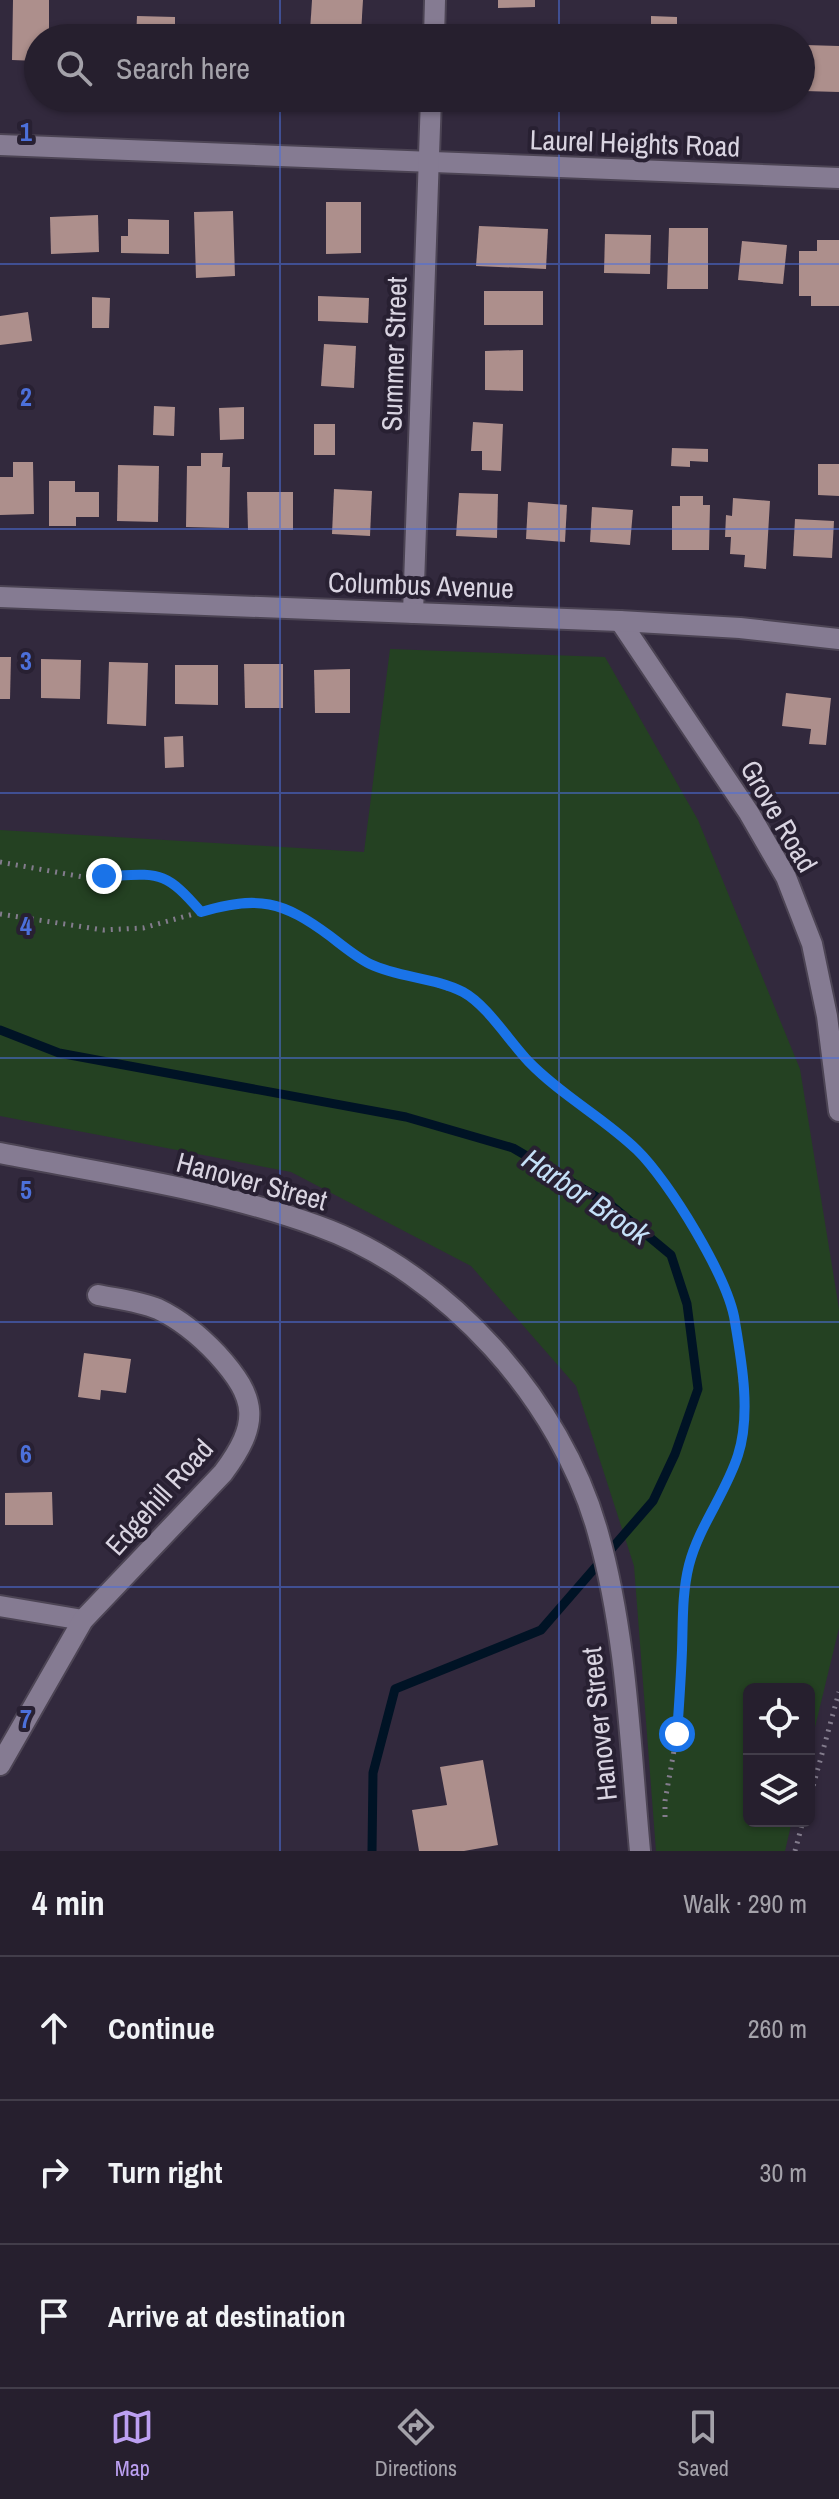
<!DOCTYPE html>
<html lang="en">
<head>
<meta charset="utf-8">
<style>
  body { margin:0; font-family:"Archivo Narrow",sans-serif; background:#2e2736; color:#f1f3f6 }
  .controls { position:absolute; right:24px; bottom:24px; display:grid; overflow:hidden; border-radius:12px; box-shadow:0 2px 6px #0004 }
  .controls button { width:72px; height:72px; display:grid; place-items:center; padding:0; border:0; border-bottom:2px solid #423d4a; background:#261f2e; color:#f1f3f6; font:40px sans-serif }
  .stop { position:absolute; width:24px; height:24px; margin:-18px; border:6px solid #1a73e8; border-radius:50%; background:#fff }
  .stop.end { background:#1a73e8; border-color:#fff; box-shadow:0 2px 8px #0008 }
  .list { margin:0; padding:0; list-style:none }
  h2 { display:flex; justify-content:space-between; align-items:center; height:104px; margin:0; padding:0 32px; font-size:34px }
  h2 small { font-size:26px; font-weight:400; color:#a4a2aa }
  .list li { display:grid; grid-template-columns:52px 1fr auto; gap:24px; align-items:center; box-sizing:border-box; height:144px; padding:0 32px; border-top:2px solid #423d4a }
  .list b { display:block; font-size:30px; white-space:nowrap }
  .list em { font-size:26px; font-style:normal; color:#a4a2aa }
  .icon { flex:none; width:44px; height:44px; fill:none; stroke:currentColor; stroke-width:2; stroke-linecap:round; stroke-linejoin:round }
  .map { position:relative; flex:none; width:839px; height:1851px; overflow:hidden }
  .search { position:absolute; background:#261f2e; box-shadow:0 2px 6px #0004; left:24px; right:24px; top:24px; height:88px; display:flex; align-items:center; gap:20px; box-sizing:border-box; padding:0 28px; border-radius:44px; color:#a4a2aa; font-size:30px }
  .sheet { height:536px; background:#261f2e }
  nav { display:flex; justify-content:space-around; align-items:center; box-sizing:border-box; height:112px; border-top:2px solid #423d4a; background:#261f2e; font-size:22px; color:#a4a2aa }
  nav a { display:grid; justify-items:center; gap:4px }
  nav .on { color:#bca0f2 }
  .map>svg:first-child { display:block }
  .green { fill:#244122 }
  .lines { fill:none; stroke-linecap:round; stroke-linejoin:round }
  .stream { stroke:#001325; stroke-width:9 }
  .building { fill:#ad8f8c }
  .street-casing { stroke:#4c4454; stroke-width:24 }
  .secondary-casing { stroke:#4c4454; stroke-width:24 }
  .path { stroke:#837c8d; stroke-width:5; stroke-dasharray:2 6; stroke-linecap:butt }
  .street { stroke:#857b92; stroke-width:20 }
  .secondary { stroke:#857b92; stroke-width:20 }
  .route { stroke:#1a73e8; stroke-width:10 }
  .grid { fill:none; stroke:#4c70da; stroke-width:2; stroke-opacity:0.55 }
  .labels { text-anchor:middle; stroke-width:8; stroke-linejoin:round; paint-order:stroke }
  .street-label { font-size:28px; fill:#d9d4e1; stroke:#282032 }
  .water-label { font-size:30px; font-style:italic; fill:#c5e0f8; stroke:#282032 }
  .grid-label { font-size:26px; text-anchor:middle; font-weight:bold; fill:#4c70da; stroke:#282032; stroke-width:8; stroke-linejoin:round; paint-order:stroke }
</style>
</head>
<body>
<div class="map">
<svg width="839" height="1851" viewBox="0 0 839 1851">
  <rect width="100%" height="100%" fill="#32293d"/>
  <polygon class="green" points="390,649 605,657 698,820 800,1069 839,1309 839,1628 809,1752 809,1689 749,1689 749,1821 792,1821 785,1851 656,1851 634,1566 576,1386 471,1266 291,1172 0,1116 0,830 364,852"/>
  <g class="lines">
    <polyline class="stream" points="0,1030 59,1053 406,1117 513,1148 612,1206 671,1255 687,1304 698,1389 675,1454 653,1501 541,1630 395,1689 373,1773 372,1851"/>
  </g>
  <g class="building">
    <polygon points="13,0 49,0 49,38 38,38 38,61 12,60"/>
    <polygon points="312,0 363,0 361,33 310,31"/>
    <polygon points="498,0 535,0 535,7 498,8"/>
    <polygon points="137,16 175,17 175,38 136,38"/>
    <polygon points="651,16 677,17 677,38 651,38"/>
    <polygon points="805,45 839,46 839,92 804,91"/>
    <polygon points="632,98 653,98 652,108 632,107"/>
    <polygon points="702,98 754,98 754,103 702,100"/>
    <polygon points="326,202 361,202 361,253 326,254"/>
    <polygon points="233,211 235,276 196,278 194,212"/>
    <polygon points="98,215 99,252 51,254 50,217"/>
    <polygon points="128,219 169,220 169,254 121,253 121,236 128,236"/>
    <polygon points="479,226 548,229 546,269 476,266"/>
    <polygon points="669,228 708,228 708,289 667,289"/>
    <polygon points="605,234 651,235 650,274 604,273"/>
    <polygon points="817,240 839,240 839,306 811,306 811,296 799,296 799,251 817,251"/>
    <polygon points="742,241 787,245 783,284 738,280"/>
    <rect x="484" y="291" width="59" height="34"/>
    <polygon points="318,296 369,298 368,323 318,321"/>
    <polygon points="92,297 110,298 109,328 92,328"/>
    <polygon points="28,312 32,341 0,345 0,316"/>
    <polygon points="324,344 356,346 354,388 321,386"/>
    <polygon points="523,350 523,391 485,390 485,351"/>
    <polygon points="154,406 175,407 174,436 153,435"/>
    <polygon points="244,407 244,439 220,440 219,408"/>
    <polygon points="473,422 503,424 501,471 482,470 482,451 471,451"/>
    <rect x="314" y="424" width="21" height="31"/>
    <polygon points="672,448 708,449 708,462 690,461 690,467 671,466"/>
    <polygon points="201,453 223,453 222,467 230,467 229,528 186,527 187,466 201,466"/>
    <polygon points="13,462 33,462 34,514 0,515 0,477 13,477"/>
    <polygon points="818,464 839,464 839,496 818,495"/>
    <polygon points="118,465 159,466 158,522 117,521"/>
    <polygon points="49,481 75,481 75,492 99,492 99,517 76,517 76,526 49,526"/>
    <polygon points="334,489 372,491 370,536 332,534"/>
    <polygon points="247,492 293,492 293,530 248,530"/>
    <polygon points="459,493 498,494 497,538 456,536"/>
    <polygon points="680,496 703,496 703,505 710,505 709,550 672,550 672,506 680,506"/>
    <polygon points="733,498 770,501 766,569 744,567 745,555 730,554 731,537 725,537 726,515 732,516"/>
    <polygon points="528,502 567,505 565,542 526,539"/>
    <polygon points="592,507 633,510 630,545 590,542"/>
    <polygon points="795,519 834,521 832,558 793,556"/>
    <polygon points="0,657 11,657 10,699 0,699"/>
    <polygon points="41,659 81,660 80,699 41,698"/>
    <polygon points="109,662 148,663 146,726 107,724"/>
    <polygon points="244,664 283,664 283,708 245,708"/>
    <polygon points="175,665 218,665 218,705 175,704"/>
    <polygon points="350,669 350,713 315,713 314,670"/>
    <polygon points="786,693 831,698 826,745 809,744 811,729 782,726"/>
    <polygon points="183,736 184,767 165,768 164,737"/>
    <polygon points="84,1353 131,1359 126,1393 101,1390 100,1400 78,1397"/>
    <polygon points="52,1492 53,1525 5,1525 5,1493"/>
    <polygon points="483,1760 498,1845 464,1851 419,1851 412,1810 447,1805 440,1767"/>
  </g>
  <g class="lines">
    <g class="street-casing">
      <g id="street">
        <polyline points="434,38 435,0"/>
        <polyline points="0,145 839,178"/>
        <polyline points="413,613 431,98"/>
        <polyline points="620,621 749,813 786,877 812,944 827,1016 839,1111"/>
        <polyline points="0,1606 83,1620"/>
        <path d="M 0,1765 L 83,1620 L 223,1473 C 260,1423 258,1399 217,1354 C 201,1337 179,1319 158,1309 C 139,1301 118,1299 98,1295"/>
      </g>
    </g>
    <g class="secondary-casing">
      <g id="secondary">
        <polyline points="0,597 620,621 740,628 839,639"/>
        <path d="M 0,1153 C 106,1174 216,1189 318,1226 C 447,1272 562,1402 598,1533 C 627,1636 630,1745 640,1851"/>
      </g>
    </g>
    <g class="path">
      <path d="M 0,862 L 83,877 L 152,874 C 175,879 186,895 201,912"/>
      <polyline points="0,914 103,930 143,928 226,905 257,902 284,907 305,917 369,964 464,993 481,1007 530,1063 559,1090 636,1149 654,1168 712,1260 726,1289 735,1320 743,1398 743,1431 738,1456 695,1544 688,1568 684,1594 677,1734 665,1801 665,1818"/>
      <polyline points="809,1801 839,1692"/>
      <polyline points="795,1851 803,1821"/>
    </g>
    <use href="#street" class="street"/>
    <use href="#secondary" class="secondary"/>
  </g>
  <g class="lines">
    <path class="route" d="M 104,876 C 159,874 164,869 201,912 C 258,895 283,901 330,936 C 343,946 356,957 370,964 C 399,978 434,977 463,992 C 487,1005 509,1041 529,1062 C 562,1096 604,1118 637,1150 C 669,1181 729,1279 735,1322 C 742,1363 751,1415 738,1455 C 726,1493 699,1526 689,1565 C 682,1593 683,1621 682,1650 C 681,1678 679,1706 677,1734"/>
  </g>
  <path class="grid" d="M 280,0 L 280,38M 559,0 L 559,38M 280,98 L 280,1851M 559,98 L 559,1851M 0,264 L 839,264M 0,529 L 839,529M 0,793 L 839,793M 0,1058 L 839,1058M 0,1322 L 839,1322M 0,1587 L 839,1587"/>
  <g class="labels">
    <g class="street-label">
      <text transform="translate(635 143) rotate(2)" y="10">Laurel Heights Road</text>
      <text transform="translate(394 354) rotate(-88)" y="10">Summer Street</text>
      <text transform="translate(421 585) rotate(2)" y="10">Columbus Avenue</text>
      <text transform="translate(779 816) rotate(60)" y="10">Grove Road</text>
      <text transform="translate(252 1181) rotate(15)" y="10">Hanover Street</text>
      <text transform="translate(159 1497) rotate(-48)" y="10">Edgehill Road</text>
      <text transform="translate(599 1724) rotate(-96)" y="10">Hanover Street</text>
    </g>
    <g class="water-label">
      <text transform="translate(586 1197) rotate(34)" y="10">Harbor Brook</text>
    </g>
  </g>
  <g class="grid-label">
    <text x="26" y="141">1</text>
    <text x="26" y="406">2</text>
    <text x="26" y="670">3</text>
    <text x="26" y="935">4</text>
    <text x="26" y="1199">5</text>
    <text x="26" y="1463">6</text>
    <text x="26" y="1728">7</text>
  </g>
</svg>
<div class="controls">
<button><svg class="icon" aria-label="locate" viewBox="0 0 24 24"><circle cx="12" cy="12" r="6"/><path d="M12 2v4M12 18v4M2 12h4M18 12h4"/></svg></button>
<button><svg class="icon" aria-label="layers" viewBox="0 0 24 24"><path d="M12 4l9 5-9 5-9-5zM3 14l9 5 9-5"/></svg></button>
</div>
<div class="stop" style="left:677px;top:1734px"></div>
<div class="stop end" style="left:104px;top:876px"></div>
<div class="search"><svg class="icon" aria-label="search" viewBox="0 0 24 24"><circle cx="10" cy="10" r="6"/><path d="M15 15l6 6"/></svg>Search here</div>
</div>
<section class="sheet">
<h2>4 min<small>Walk · 290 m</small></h2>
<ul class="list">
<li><svg class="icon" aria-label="ahead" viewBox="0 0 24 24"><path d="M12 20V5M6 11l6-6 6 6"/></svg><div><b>Continue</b></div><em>260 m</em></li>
<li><svg class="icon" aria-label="right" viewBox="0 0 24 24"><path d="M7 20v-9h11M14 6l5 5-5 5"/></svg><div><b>Turn right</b></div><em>30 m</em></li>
<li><svg class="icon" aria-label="arrive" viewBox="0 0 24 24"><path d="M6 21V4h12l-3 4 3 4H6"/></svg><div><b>Arrive at destination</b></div></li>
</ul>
</section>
<nav>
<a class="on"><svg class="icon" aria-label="map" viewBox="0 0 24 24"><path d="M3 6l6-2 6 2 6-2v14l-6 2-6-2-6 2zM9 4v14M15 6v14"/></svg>Map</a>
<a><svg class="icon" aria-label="directions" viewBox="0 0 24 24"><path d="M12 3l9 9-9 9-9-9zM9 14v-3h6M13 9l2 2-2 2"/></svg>Directions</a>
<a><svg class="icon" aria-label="saved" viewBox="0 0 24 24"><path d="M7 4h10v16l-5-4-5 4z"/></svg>Saved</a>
</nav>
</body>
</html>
